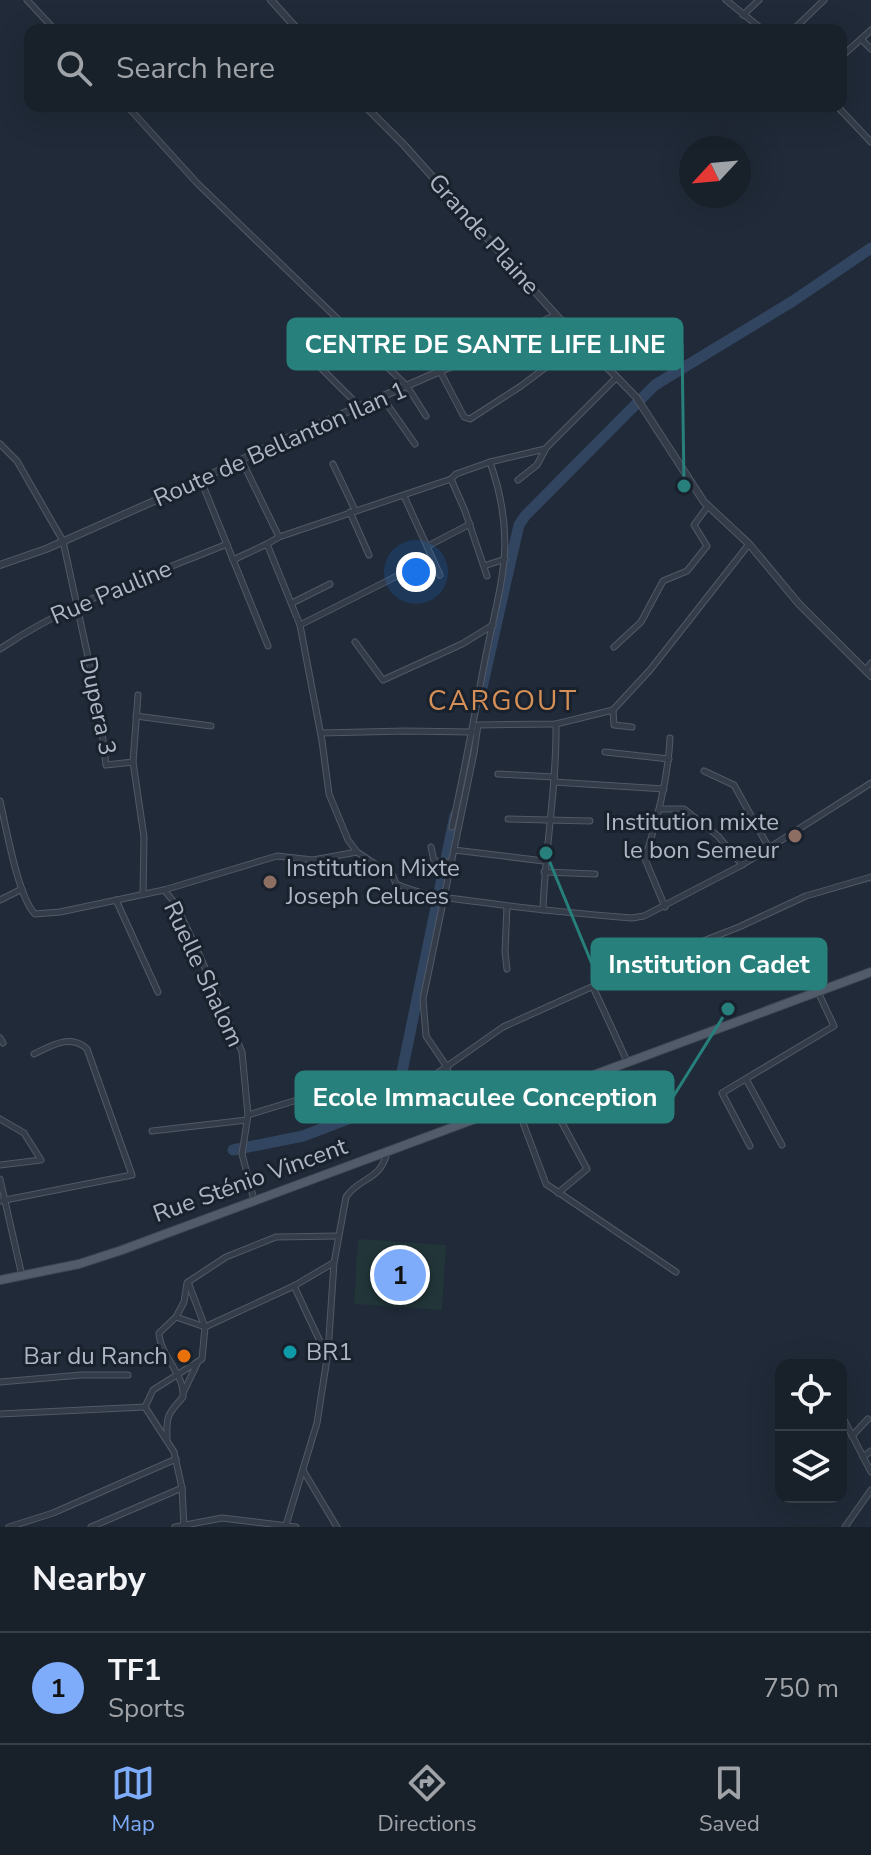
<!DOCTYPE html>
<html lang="en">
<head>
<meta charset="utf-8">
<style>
  body { margin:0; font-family:"Nunito Sans",sans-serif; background:#212832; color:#f1f3f6 }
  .controls { position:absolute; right:24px; bottom:24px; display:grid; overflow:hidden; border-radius:16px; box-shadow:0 8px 32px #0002 }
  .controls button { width:72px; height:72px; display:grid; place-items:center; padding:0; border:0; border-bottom:2px solid #363e47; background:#18202a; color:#f1f3f6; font:40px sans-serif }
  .compass { position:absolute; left:679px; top:136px; width:72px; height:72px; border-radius:50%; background:#18202a; box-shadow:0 8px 32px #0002; rotate:244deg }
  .you { position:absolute; left:416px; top:572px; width:28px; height:28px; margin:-20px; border:6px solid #fff; border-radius:50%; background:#1a73e8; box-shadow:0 0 0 12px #1a73e833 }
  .badge { display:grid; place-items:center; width:52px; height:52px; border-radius:50%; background:#7eacfa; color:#111; font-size:26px; font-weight:700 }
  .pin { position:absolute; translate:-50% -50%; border:4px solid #fff; box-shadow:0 2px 8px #0006 }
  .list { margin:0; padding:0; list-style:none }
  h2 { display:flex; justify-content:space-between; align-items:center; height:104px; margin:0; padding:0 32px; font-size:34px }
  h2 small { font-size:26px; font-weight:400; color:#9fa3a8 }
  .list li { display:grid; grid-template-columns:52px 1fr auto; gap:24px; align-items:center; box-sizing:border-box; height:112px; padding:0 32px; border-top:2px solid #363e47 }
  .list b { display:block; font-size:30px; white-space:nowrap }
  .list p { margin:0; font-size:26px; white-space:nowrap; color:#9fa3a8 }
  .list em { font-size:26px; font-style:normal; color:#9fa3a8 }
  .icon { flex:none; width:44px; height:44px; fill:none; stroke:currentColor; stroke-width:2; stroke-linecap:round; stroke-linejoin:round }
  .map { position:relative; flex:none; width:871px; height:1527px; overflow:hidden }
  .search { position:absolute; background:#18202a; box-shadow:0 8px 32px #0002; left:24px; right:24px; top:24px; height:88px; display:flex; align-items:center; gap:20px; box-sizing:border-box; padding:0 28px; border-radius:16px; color:#9fa3a8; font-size:30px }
  .sheet { height:216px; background:#18202a }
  nav { display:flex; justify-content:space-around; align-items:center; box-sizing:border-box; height:112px; border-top:2px solid #363e47; background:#18202a; font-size:22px; color:#9fa3a8 }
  nav a { display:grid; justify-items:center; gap:4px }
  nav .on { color:#7eacfa }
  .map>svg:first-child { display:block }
  .green { fill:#223639 }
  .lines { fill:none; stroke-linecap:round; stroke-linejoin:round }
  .river { stroke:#324560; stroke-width:11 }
  .minor-casing { stroke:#515966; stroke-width:7 }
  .tertiary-casing { stroke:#515966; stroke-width:8 }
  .primary-casing { stroke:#3d4552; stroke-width:10 }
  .minor { stroke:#333c48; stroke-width:5 }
  .tertiary { stroke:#333c48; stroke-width:6 }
  .primary { stroke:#515b69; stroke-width:8 }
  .education-dot { fill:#8d6e63; stroke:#19212d; stroke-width:3 }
  .culture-dot { fill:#0f9aa8; stroke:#19212d; stroke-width:3 }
  .food-dot { fill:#e8710a; stroke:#19212d; stroke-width:3 }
  .labels { text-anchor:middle; stroke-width:6; stroke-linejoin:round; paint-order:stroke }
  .street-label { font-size:24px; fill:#adb6c5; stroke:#19212d }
  .poi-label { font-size:24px; fill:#adb6c5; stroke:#19212d; text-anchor:end }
  .quarter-label { font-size:28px; letter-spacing:2px; fill:#d59058; stroke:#19212d }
  .leader { fill:none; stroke:#27807b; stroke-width:3 }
  .callout-dot { fill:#27807b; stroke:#19212d; stroke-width:3 }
  .callout { fill:#27807b; stroke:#27807b; stroke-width:3 }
  .callout-label { font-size:26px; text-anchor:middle; font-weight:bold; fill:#fff }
</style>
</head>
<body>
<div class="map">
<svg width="871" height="1527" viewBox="0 0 871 1527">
  <rect width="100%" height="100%" fill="#202a38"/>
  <polygon class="green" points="358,1239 446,1245 442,1310 354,1304"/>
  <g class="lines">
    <g class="river">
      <polyline points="479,701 512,555 519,525 525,516 655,385 793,301 871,248"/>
      <polyline points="233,1150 303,1136 382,1106 397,1096 455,815"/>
    </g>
    <g class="minor-casing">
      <g id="minor">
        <polyline points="27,0 55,30"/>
        <polyline points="726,0 763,30"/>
        <polyline points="743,15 759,0"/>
        <polyline points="793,30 824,0"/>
        <polyline points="861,39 871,49"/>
        <polyline points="841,57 871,30"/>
        <polyline points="127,106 197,183 407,386 426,416"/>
        <polyline points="837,106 871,142"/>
        <polyline points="315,362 360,407"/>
        <polyline points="440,371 464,417 470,419 521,386 581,341"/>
        <polyline points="382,397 415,444"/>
        <polyline points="0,444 17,461 63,541 99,708 106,765 133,762 144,837 143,894"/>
        <path d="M 242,461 L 279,537 L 267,544 L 300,625 L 322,741 L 329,794 L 348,840 L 357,852 L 393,876 L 396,884 C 425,897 457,899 488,903 C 536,910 584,914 632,918 L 644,916 L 742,865 L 871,783"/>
        <polyline points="333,464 355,510"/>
        <polyline points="200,478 268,646"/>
        <polyline points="451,479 465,511 487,576"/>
        <polyline points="518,480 537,465 545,450"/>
        <polyline points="404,496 440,575"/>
        <polyline points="350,512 369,555"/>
        <polyline points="279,537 451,479 456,474 490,462 545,449 616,378"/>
        <polyline points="428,546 470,524"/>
        <polyline points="233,560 267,544"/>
        <polyline points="484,566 505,559"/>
        <polyline points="292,603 330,584"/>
        <polyline points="300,625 401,574"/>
        <polyline points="355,642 383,680 462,644 493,625"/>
        <polyline points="614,647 641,622 663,581 687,571 707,546 694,525 708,506"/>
        <path d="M 0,649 C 73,600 147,577 227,544"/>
        <polyline points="866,670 871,663"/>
        <polyline points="613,710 614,725 632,727"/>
        <polyline points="136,716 211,726"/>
        <polyline points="321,733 406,731 472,732"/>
        <polyline points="605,752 669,759"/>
        <polyline points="133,762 138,695"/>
        <polyline points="704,771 734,785 769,848"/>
        <polyline points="498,774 554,777"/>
        <polyline points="554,782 664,789"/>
        <path d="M 0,801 C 6,827 18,897 35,914 L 60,912 L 164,890 L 277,856 L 313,860 L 357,852"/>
        <polyline points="660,809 684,809 718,836 742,865"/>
        <polyline points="508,819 590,821"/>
        <path d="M 452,827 C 464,773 474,719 484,665 C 499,585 519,545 490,462"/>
        <polyline points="431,847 434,861 452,862"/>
        <polyline points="454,850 544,861"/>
        <polyline points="544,872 595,874"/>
        <polyline points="164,890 175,903 195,945 242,1052 248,1115 242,1154 254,1200"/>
        <polyline points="0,900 22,889"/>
        <polyline points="116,900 158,992"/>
        <path d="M 665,907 L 645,859 C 657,819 668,780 670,738"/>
        <path d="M 543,910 C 545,848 557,786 556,724"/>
        <polyline points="507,969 505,952 507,906"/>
        <polyline points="593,987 627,1061"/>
        <polyline points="0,1038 3,1043"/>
        <polyline points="746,1079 782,1145"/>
        <polyline points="546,1093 587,1169 558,1193"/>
        <polyline points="399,1100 503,1027 629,970 739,927 806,896 871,877"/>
        <polyline points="516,1104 546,1184 676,1272"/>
        <polyline points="248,1115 317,1094"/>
        <polyline points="0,1119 24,1133 41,1160 0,1165"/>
        <polyline points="460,1123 447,1067 426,1036 423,999 474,753 478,725 556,724 613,710 650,670 749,544"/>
        <polyline points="152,1131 247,1120"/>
        <polyline points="750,1146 722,1093 834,1026 818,992"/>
        <polyline points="0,1179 22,1276"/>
        <path d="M 0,1201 L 132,1175 L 87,1049 C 71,1033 51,1046 34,1054"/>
        <polyline points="333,1263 294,1286 205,1327 188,1282 226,1257 276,1237 338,1236"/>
        <polyline points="294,1286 324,1350 328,1352"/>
        <polyline points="176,1317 205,1327 202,1359 153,1390 145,1407 174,1452 182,1488 184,1527"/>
        <polyline points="0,1382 81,1375 128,1375"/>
        <polyline points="184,1391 197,1364"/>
        <polyline points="0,1414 145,1407"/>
        <polyline points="841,1414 871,1472"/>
        <polyline points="852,1436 868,1419"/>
        <path d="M 167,1439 C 166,1415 168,1414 183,1397 C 185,1374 160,1356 159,1333 L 176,1317 L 184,1302 L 187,1283"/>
        <polyline points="863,1457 871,1451"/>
        <polyline points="304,1472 337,1527"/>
        <path d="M 286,1525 L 317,1423 L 328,1352 L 334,1263 L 346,1197 C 359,1177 381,1181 387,1152"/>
        <polyline points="9,1527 53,1513 176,1459"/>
        <polyline points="91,1527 182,1488"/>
        <polyline points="175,1527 222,1518 296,1527"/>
        <polyline points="845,1527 871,1490"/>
      </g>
    </g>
    <g class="tertiary-casing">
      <g id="tertiary">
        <polyline points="271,0 298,30"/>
        <polyline points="365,106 404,145 556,315 636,397 704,502 749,544 799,604 871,676"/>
        <polyline points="0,565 46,549 170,494 278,442 477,355 556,315"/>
      </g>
    </g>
    <g class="primary-casing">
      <polyline id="primary" points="0,1280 79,1264 122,1250 871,972"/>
    </g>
    <use href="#minor" class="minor"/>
    <use href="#tertiary" class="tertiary"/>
    <use href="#primary" class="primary"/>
  </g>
  <g class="education-dot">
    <circle cx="795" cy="836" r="8"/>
    <circle cx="270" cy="882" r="8"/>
  </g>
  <circle class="culture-dot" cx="290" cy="1352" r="8"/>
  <circle class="food-dot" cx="184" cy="1356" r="8"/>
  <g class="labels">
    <g class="street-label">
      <text transform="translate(484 234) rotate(48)" y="8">Grande Plaine</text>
      <text transform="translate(280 444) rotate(-24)" y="8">Route de Bellanton Ilan 1</text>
      <text transform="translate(111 592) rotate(-23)" y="8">Rue Pauline</text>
      <text transform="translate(98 706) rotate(78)" y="8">Dupera 3</text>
      <text transform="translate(204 974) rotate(65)" y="8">Ruelle Shalom</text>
      <text transform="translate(250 1180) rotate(-20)" y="8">Rue Sténio Vincent</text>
    </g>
    <g class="poi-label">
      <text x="779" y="830">Institution mixte<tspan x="779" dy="28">le bon Semeur</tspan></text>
      <text x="286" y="876" text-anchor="start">Institution Mixte<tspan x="286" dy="28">Joseph Celuces</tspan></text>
      <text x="306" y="1360" text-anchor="start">BR1</text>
      <text x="168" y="1364">Bar du Ranch</text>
    </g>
    <g class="quarter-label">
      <text x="503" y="710">CARGOUT</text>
    </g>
  </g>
  <path class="leader" d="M684 486L682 344M546 853L592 964M728 1009L673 1097"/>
  <g class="callout-dot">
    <circle cx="684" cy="486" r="8"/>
    <circle cx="546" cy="853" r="8"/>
    <circle cx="728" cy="1009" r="8"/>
  </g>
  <g class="callout">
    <rect x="288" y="319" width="394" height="50" rx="8"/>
    <rect x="592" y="939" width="234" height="50" rx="8"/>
    <rect x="296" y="1072" width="377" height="50" rx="8"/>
  </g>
  <g class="callout-label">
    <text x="485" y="353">CENTRE DE SANTE LIFE LINE</text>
    <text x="709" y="973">Institution Cadet</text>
    <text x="485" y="1106">Ecole Immaculee Conception</text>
  </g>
</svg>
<div class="controls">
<button><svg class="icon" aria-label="locate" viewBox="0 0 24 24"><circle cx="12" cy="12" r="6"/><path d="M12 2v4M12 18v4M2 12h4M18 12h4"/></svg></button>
<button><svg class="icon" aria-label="layers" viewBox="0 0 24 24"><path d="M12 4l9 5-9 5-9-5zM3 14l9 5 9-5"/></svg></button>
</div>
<svg class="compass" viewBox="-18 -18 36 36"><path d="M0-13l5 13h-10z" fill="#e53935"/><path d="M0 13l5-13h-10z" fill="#9fa3a8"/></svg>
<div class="you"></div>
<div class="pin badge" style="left:400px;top:1275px">1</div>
<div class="search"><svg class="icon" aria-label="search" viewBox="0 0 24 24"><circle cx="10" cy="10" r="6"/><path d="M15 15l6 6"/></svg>Search here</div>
</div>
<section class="sheet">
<h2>Nearby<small></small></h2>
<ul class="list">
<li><span class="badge">1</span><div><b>TF1</b><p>Sports</p></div><em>750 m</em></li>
</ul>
</section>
<nav>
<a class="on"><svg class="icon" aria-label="map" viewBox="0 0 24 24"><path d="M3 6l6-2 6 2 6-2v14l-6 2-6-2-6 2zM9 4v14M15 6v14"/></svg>Map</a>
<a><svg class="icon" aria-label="directions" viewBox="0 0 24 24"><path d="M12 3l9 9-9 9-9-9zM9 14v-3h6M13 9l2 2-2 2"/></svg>Directions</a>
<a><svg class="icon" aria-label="saved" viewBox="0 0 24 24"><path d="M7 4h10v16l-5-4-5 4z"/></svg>Saved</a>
</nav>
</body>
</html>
